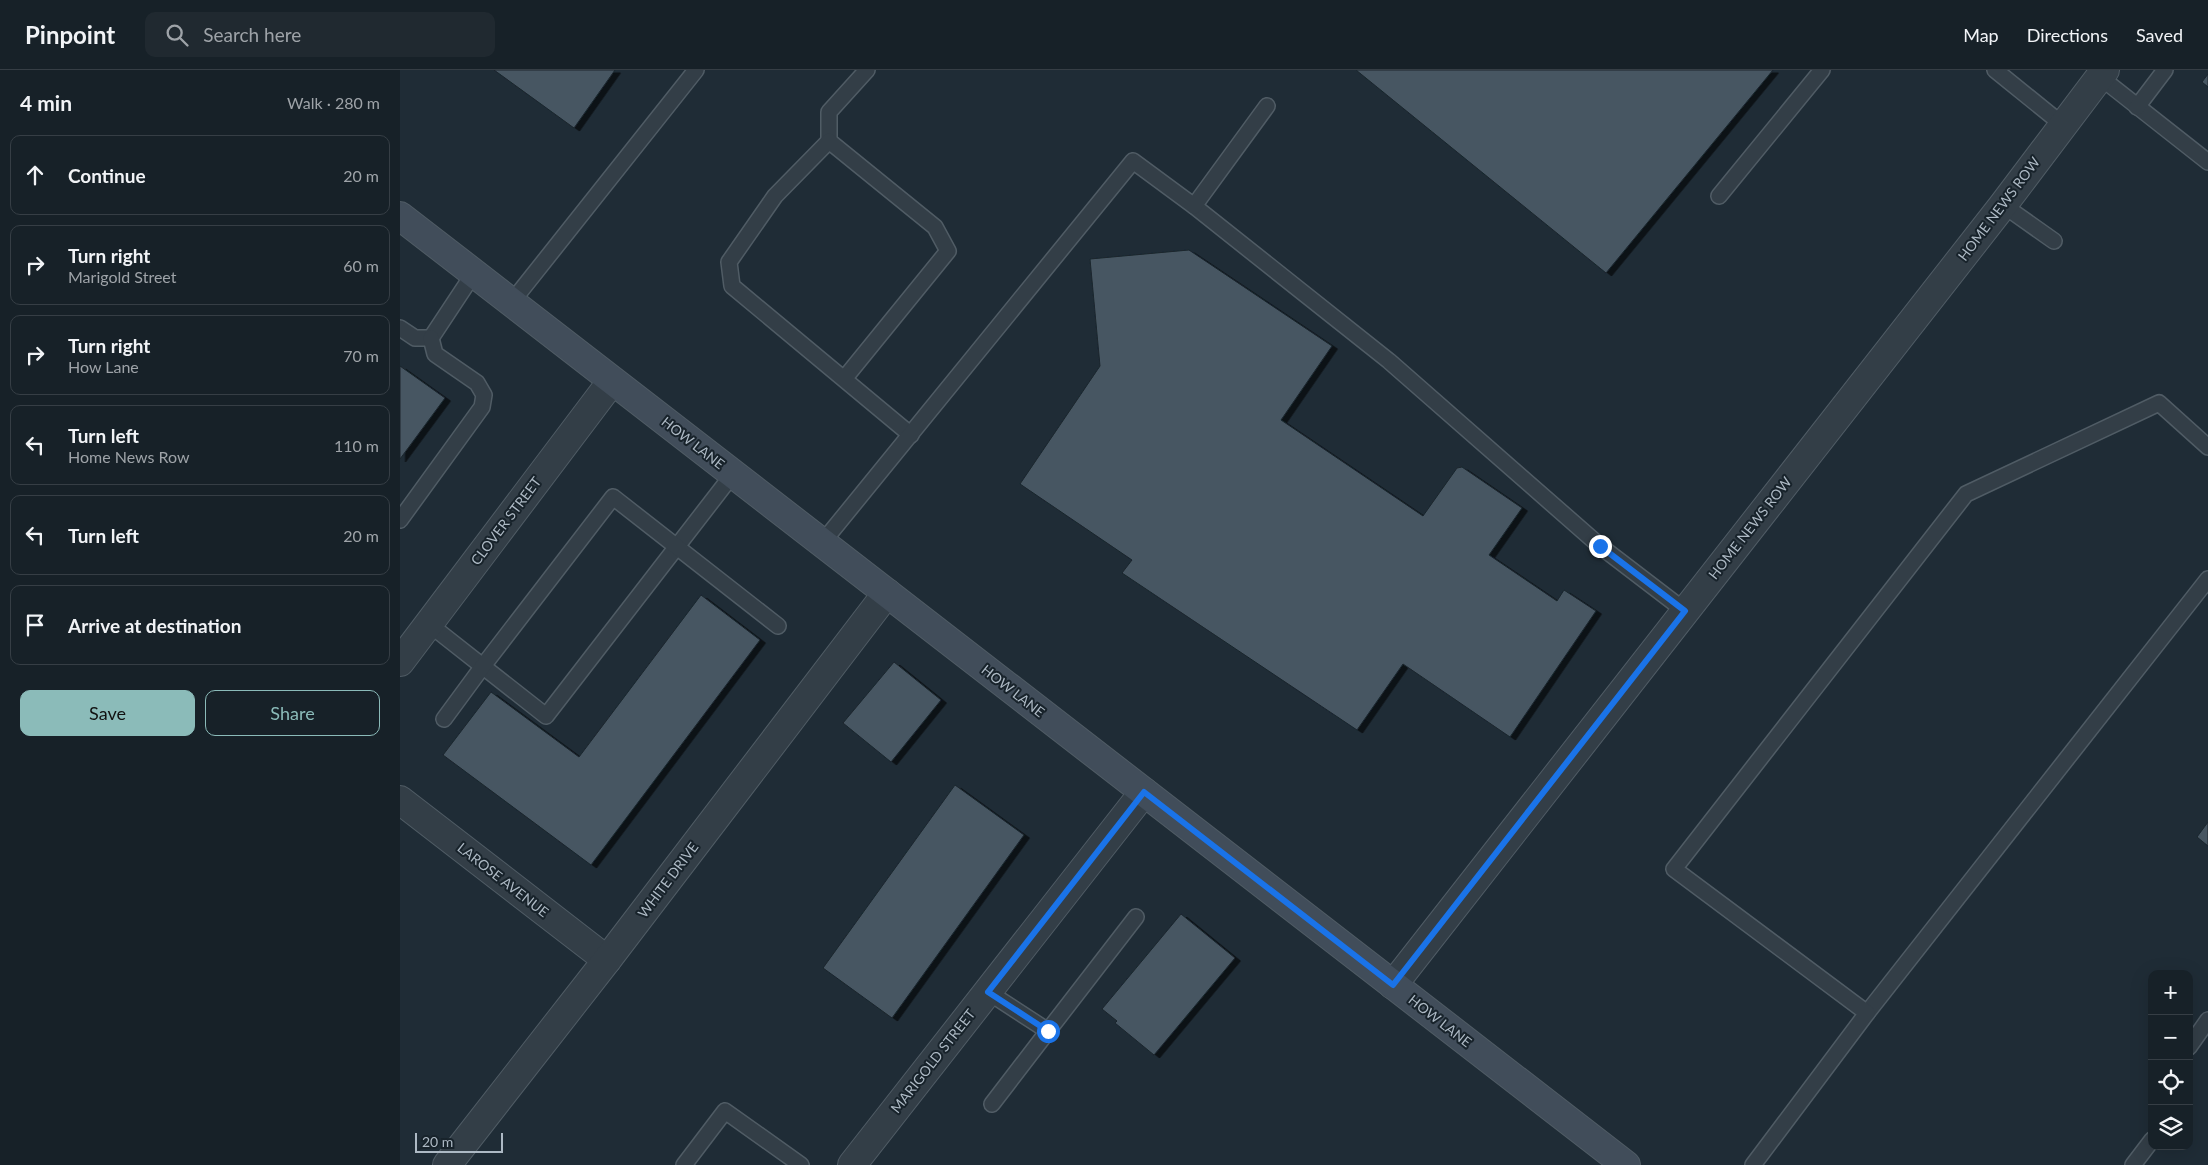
<!DOCTYPE html>
<html lang="en">
<head>
<meta charset="utf-8">
<style>
  body { margin:0; font-family:Lato,sans-serif; background:#202930; color:#f1f3f6 }
  .controls { position:absolute; right:15px; bottom:15px; display:grid; overflow:hidden; border-radius:10px; box-shadow:0 5px 20px #0002 }
  .controls button { width:45px; height:45px; display:grid; place-items:center; padding:0; border:0; border-bottom:1px solid #363e45; background:#172128; color:#f1f3f6; font:25px sans-serif }
  .scale { position:absolute; left:15px; bottom:12px; width:88px; box-sizing:border-box; padding-left:5px; border:2px solid #adb9c4; border-top:0; font-size:14px; line-height:18px; white-space:nowrap; color:#adb9c4; -webkit-text-stroke:4px #18232b; paint-order:stroke }
  .stop { position:absolute; width:15px; height:15px; margin:-11px; border:4px solid #1a73e8; border-radius:50%; background:#fff }
  .stop.end { background:#1a73e8; border-color:#fff; box-shadow:0 1px 5px #0008 }
  .list { margin:0; padding:0; list-style:none }
  h2 { display:flex; justify-content:space-between; align-items:center; height:65px; margin:0; padding:0 20px; font-size:21px }
  h2 small { font-size:16px; font-weight:400; color:#9ea3a8 }
  .list li { display:grid; grid-template-columns:32px 1fr auto; gap:15px; align-items:center; box-sizing:border-box; height:80px; margin:0 10px 10px; padding:0 10px; border:1px solid #363e45; border-radius:10px }
  .list b { display:block; font-size:19px; white-space:nowrap }
  .list p { margin:0; font-size:16px; white-space:nowrap; color:#9ea3a8 }
  .list em { font-size:16px; font-style:normal; color:#9ea3a8 }
  .actions { display:flex; gap:10px; padding:15px 20px }
  .actions a { flex:1; padding:11px 0; border:1px solid #8bbbb9; border-radius:10px; text-align:center; font-size:18px; color:#8bbbb9 }
  .actions .main { background:#8bbbb9; color:#111 }
  .icon { flex:none; width:28px; height:28px; fill:none; stroke:currentColor; stroke-width:2; stroke-linecap:round; stroke-linejoin:round }
  .map { position:relative; flex:none; width:1808px; height:1095px; overflow:hidden }
  header { display:flex; align-items:center; gap:30px; box-sizing:border-box; height:70px; padding:0 25px; background:#172128; border-bottom:1px solid #363e45 }
  header strong { font-size:24px }
  nav { display:flex; gap:28px; margin-inline-start:auto; font-size:18px }
  .search { width:350px; height:45px; background:#202930; display:flex; align-items:center; gap:12px; box-sizing:border-box; padding:0 18px; border-radius:10px; color:#9ea3a8; font-size:19px }
  main { display:flex }
  aside { flex:1; background:#172128 }
  .map>svg:first-child { display:block }
  .building { fill:#475762; stroke:#1a252d; filter:url(#shadow) }
  .lines { fill:none; stroke-linecap:round; stroke-linejoin:round }
  .lane-casing { stroke:#505c65; stroke-width:18 }
  .street-casing { stroke:#505c65; stroke-width:30 }
  .secondary-casing { stroke:#505c65; stroke-width:30 }
  .lane { stroke:#333e47; stroke-width:15 }
  .street { stroke:#333e47; stroke-width:28 }
  .secondary { stroke:#414d5a; stroke-width:28 }
  .route { stroke:#1a73e8; stroke-width:6 }
  .labels { text-anchor:middle; stroke-width:4; stroke-linejoin:round; paint-order:stroke }
  .street-label { font-size:14px; fill:#adb9c4; stroke:#18232b }
</style>
</head>
<body>
<header>
<strong>Pinpoint</strong>
<div class="search"><svg class="icon" aria-label="search" viewBox="0 0 24 24"><circle cx="10" cy="10" r="6"/><path d="M15 15l6 6"/></svg>Search here</div>
<nav><a>Map</a><a>Directions</a><a>Saved</a></nav>
</header>
<main>
<aside>
<h2>4 min<small>Walk · 280 m</small></h2>
<ul class="list">
<li><svg class="icon" aria-label="ahead" viewBox="0 0 24 24"><path d="M12 20V5M6 11l6-6 6 6"/></svg><div><b>Continue</b></div><em>20 m</em></li>
<li><svg class="icon" aria-label="right" viewBox="0 0 24 24"><path d="M7 20v-9h11M14 6l5 5-5 5"/></svg><div><b>Turn right</b><p>Marigold Street</p></div><em>60 m</em></li>
<li><svg class="icon" aria-label="right" viewBox="0 0 24 24"><path d="M7 20v-9h11M14 6l5 5-5 5"/></svg><div><b>Turn right</b><p>How Lane</p></div><em>70 m</em></li>
<li><svg class="icon" aria-label="left" viewBox="0 0 24 24"><path d="M17 20v-9H6M10 6l-5 5 5 5"/></svg><div><b>Turn left</b><p>Home News Row</p></div><em>110 m</em></li>
<li><svg class="icon" aria-label="left" viewBox="0 0 24 24"><path d="M17 20v-9H6M10 6l-5 5 5 5"/></svg><div><b>Turn left</b></div><em>20 m</em></li>
<li><svg class="icon" aria-label="arrive" viewBox="0 0 24 24"><path d="M6 21V4h12l-3 4 3 4H6"/></svg><div><b>Arrive at destination</b></div></li>
</ul>
<div class="actions"><a class="main">Save</a><a>Share</a></div>
</aside>
<div class="map">
<svg width="1808" height="1095" viewBox="0 0 1808 1095">
  <defs>
    <filter id="shadow"><feDropShadow dx="5.5" dy="3" stdDeviation="0" flood-color="#0009"/></filter>
  </defs>
  <rect width="100%" height="100%" fill="#1f2c36"/>
  <g class="building">
    <polygon points="94,0 215,0 174,58"/>
    <polygon points="956,0 1373,0 1206,203"/>
    <polygon points="1808,4 1808,17 1802,12"/>
    <polygon points="789,180 932,276 881,350 1023,446 1057,398 1062,397 1122,438 1089,485 1157,531 1164,520 1196,541 1110,667 1003,594 957,660 722,503 732,490 620,414 700,296 690,189"/>
    <polygon points="0,296 45,328 0,389"/>
    <polygon points="301,525 360,570 191,795 43,685 91,622 179,687"/>
    <polygon points="494,592 541,630 491,692 443,653"/>
    <polygon points="555,715 624,765 492,948 423,898"/>
    <polygon points="1808,752 1808,776 1797,767"/>
    <polygon points="781,844 835,888 754,985 715,953 717,951 702,939"/>
  </g>
  <g class="lines">
    <g class="lane-casing">
      <g id="lane">
        <polyline points="1595,0 1663,55"/>
        <polyline points="1695,3 1808,92"/>
        <polyline points="1737,37 1765,0"/>
        <polyline points="429,71 429,42 467,0"/>
        <polyline points="1319,126 1422,0"/>
        <polyline points="1603,135 1654,171"/>
        <polyline points="794,136 989,291 1200,476 1285,541"/>
        <polyline points="111,233 296,0"/>
        <polyline points="0,258 15,268 31,268"/>
        <polyline points="31,268 74,203"/>
        <polyline points="444,309 548,181 535,157 429,71 375,126 329,192 332,216 511,365"/>
        <polyline points="0,450 82,337 84,325 77,313 35,284 31,268"/>
        <polyline points="422,473 733,91 794,136 867,36"/>
        <polyline points="29,554 146,646 333,404"/>
        <polyline points="44,649 83,596 213,427 378,556"/>
        <polyline points="588,922 648,961 736,847"/>
        <polyline points="1467,943 1808,509"/>
        <polyline points="1789,977 1808,950"/>
        <polyline points="592,1034 648,961"/>
        <polyline points="284,1095 325,1041 401,1095"/>
        <polyline points="1353,1095 1467,943 1274,799 1566,424 1759,333 1808,377"/>
        <polyline points="1733,1095 1752,1070"/>
      </g>
    </g>
    <g class="street-casing">
      <g id="street">
        <polyline points="0,592 212,311"/>
        <polyline points="0,730 207,890"/>
        <polyline points="993,915 1603,135 1705,0"/>
        <polyline points="47,1095 207,890 487,523"/>
        <polyline points="452,1095 744,722"/>
      </g>
    </g>
    <g class="secondary-casing">
      <polyline id="secondary" points="0,146 1226,1095"/>
    </g>
    <use href="#lane" class="lane"/>
    <use href="#street" class="street"/>
    <use href="#secondary" class="secondary"/>
  </g>
  <g class="lines">
    <polyline class="route" points="648,961 588,922 744,722 993,915 1285,541 1200,476"/>
  </g>
  <g class="labels">
    <g class="street-label">
      <text transform="translate(1599 139) rotate(-53)" y="5">HOME NEWS ROW</text>
      <text transform="translate(293 373) rotate(38)" y="5">HOW LANE</text>
      <text transform="translate(106 451) rotate(-53)" y="5">CLOVER STREET</text>
      <text transform="translate(1350 458) rotate(-52)" y="5">HOME NEWS ROW</text>
      <text transform="translate(613 621) rotate(38)" y="5">HOW LANE</text>
      <text transform="translate(103 810) rotate(38)" y="5">LAROSE AVENUE</text>
      <text transform="translate(268 810) rotate(-53)" y="5">WHITE DRIVE</text>
      <text transform="translate(1040 951) rotate(38)" y="5">HOW LANE</text>
      <text transform="translate(533 991) rotate(-52)" y="5">MARIGOLD STREET</text>
    </g>
  </g>
</svg>
<div class="controls">
<button>+</button>
<button>−</button>
<button><svg class="icon" aria-label="locate" viewBox="0 0 24 24"><circle cx="12" cy="12" r="6"/><path d="M12 2v4M12 18v4M2 12h4M18 12h4"/></svg></button>
<button><svg class="icon" aria-label="layers" viewBox="0 0 24 24"><path d="M12 4l9 5-9 5-9-5zM3 14l9 5 9-5"/></svg></button>
</div>
<div class="scale">20 m</div>
<div class="stop" style="left:648px;top:961px"></div>
<div class="stop end" style="left:1200px;top:476px"></div>
</div>
</main>
</body>
</html>
